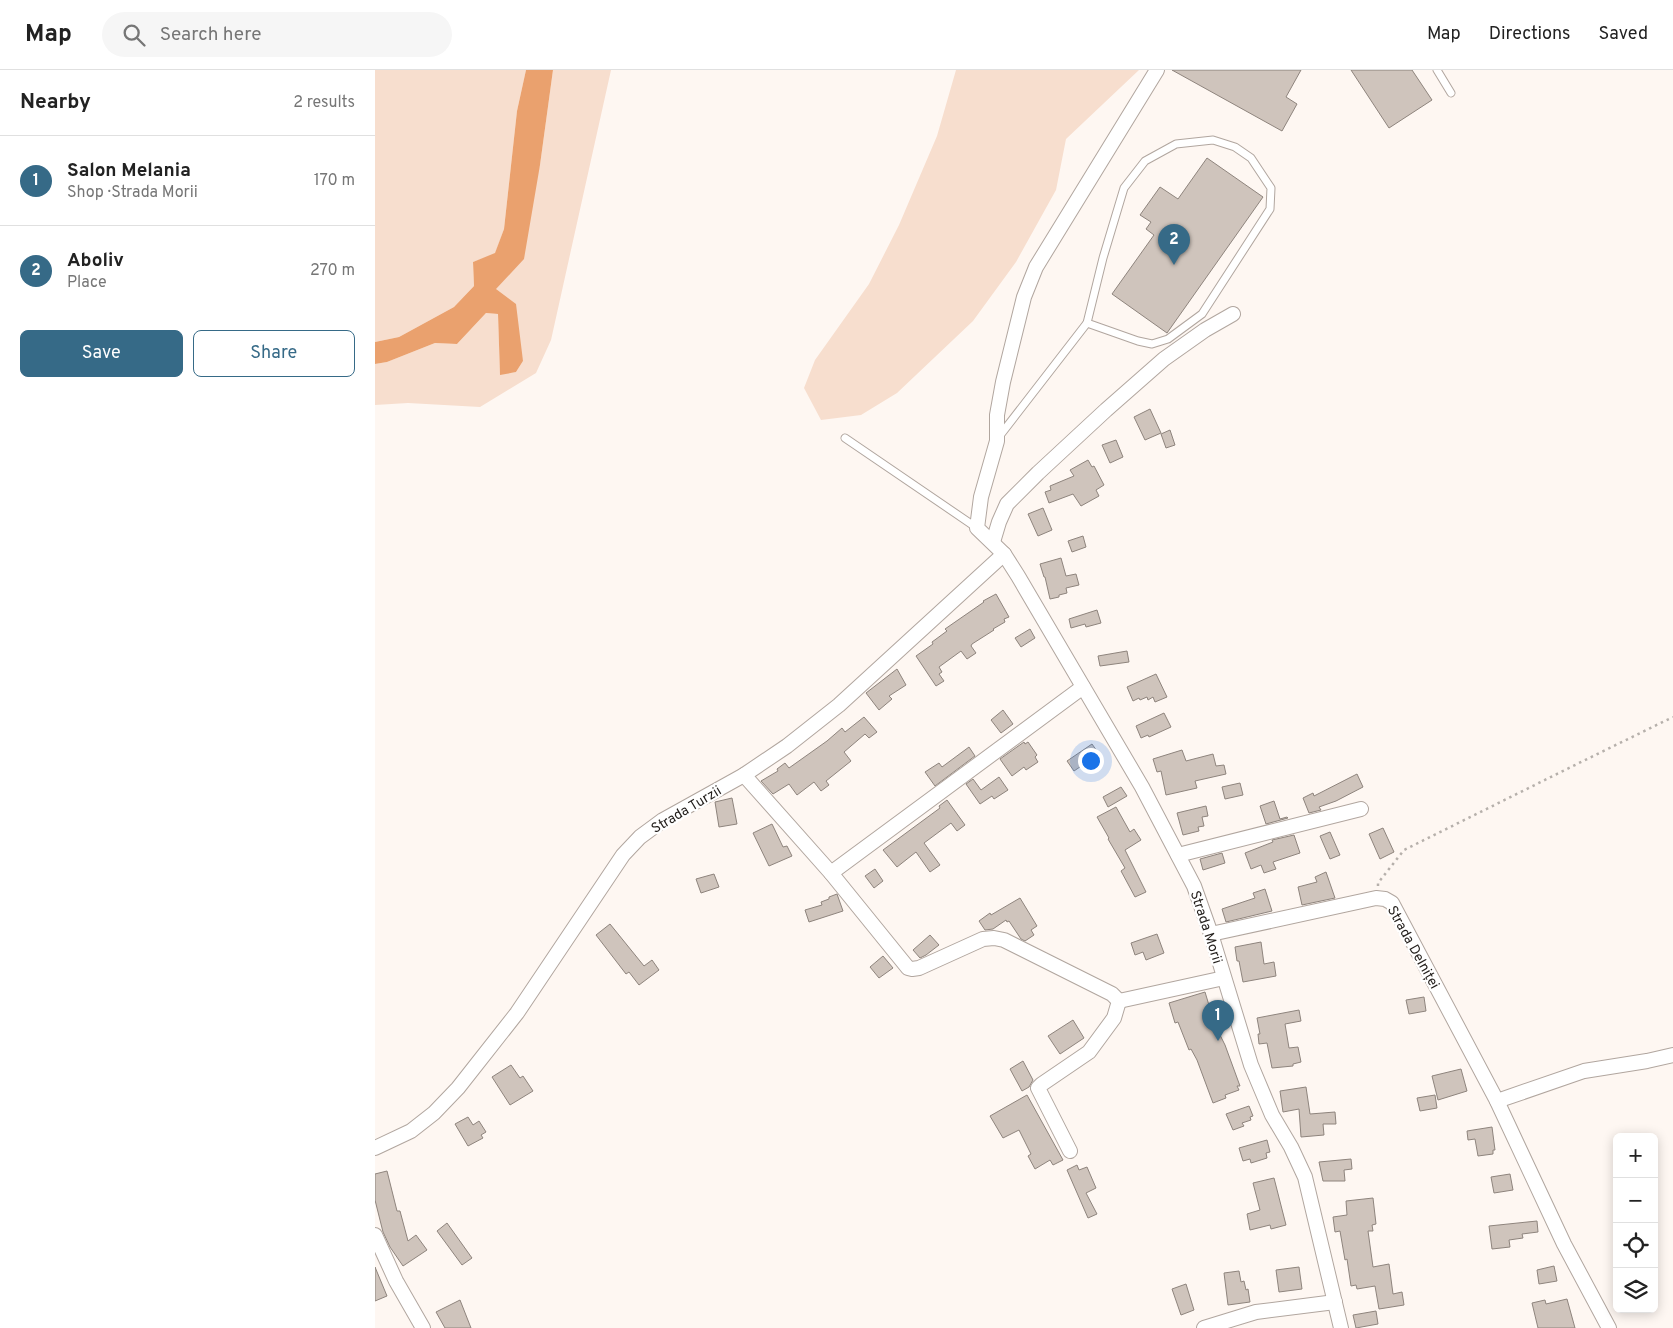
<!DOCTYPE html>
<html lang="en">
<head>
<meta charset="utf-8">
<style>
  body { margin:0; font-family:Overpass,sans-serif; background:#f6f6f6; color:#222 }
  .controls { position:absolute; right:15px; bottom:15px; display:grid; overflow:hidden; border-radius:8px; box-shadow:0 2px 12px #0003 }
  .controls button { width:45px; height:45px; display:grid; place-items:center; padding:0; border:0; border-bottom:1px solid #e0e0e0; background:#fff; color:#222; font:25px sans-serif }
  .you { position:absolute; left:715px; top:690px; width:18px; height:18px; margin:-12px; border:4px solid #fff; border-radius:50%; background:#1a73e8; box-shadow:0 0 0 8px #1a73e833 }
  .badge { display:grid; place-items:center; width:32px; height:32px; border-radius:50%; background:#366a87; color:#fff; font-size:16px; font-weight:700 }
  .pin { position:absolute; translate:-50% -41px; filter:drop-shadow(0 1px 2px #0008) }
  .pin::after { content:''; position:absolute; top:26px; width:18px; height:15px; background:inherit; clip-path:polygon(0 0,100% 0,50% 100%) }
  .list { margin:0; padding:0; list-style:none }
  h2 { display:flex; justify-content:space-between; align-items:center; height:65px; margin:0; padding:0 20px; font-size:21px }
  h2 small { font-size:16px; font-weight:400; color:#767676 }
  .list li { display:grid; grid-template-columns:32px 1fr auto; gap:15px; align-items:center; box-sizing:border-box; height:90px; padding:0 20px; border-top:1px solid #e0e0e0 }
  .list b { display:block; font-size:19px; white-space:nowrap }
  .list p { margin:0; font-size:16px; white-space:nowrap; color:#767676 }
  .list em { font-size:16px; font-style:normal; color:#767676 }
  .actions { display:flex; gap:10px; padding:15px 20px }
  .actions a { flex:1; padding:11px 0; border:1px solid #366a87; border-radius:8px; text-align:center; font-size:18px; color:#366a87 }
  .actions .main { background:#366a87; color:#fff }
  .icon { flex:none; width:28px; height:28px; fill:none; stroke:currentColor; stroke-width:2; stroke-linecap:round; stroke-linejoin:round }
  .map { position:relative; flex:none; width:1298px; height:1258px; overflow:hidden }
  header { display:flex; align-items:center; gap:30px; box-sizing:border-box; height:70px; padding:0 25px; background:#fff; border-bottom:1px solid #e0e0e0 }
  header strong { font-size:24px }
  nav { display:flex; gap:28px; margin-inline-start:auto; font-size:18px }
  .search { width:350px; height:45px; background:#f6f6f6; display:flex; align-items:center; gap:12px; box-sizing:border-box; padding:0 18px; border-radius:28px; color:#767676; font-size:19px }
  main { display:flex }
  aside { flex:1; background:#fff }
  .map>svg:first-child { display:block }
  .green { fill:#f7dece }
  .water { fill:#eaa16e }
  .building { fill:#cfc4bc; stroke:#8e847d }
  .lines { fill:none; stroke-linecap:round; stroke-linejoin:round }
  .lane-casing { stroke:#b1a69f; stroke-width:9 }
  .street-casing { stroke:#b1a69f; stroke-width:16 }
  .path { stroke:#b6b0ab; stroke-width:2.5; stroke-dasharray:2.5 4; stroke-linecap:butt }
  .lane { stroke:#fff; stroke-width:7 }
  .street { stroke:#fff; stroke-width:14 }
  .labels { text-anchor:middle; stroke-width:4.5; stroke-linejoin:round; paint-order:stroke }
  .street-label { font-size:14px; fill:#221e1b; stroke:#fff }
</style>
</head>
<body>
<header>
<strong>Map</strong>
<div class="search"><svg class="icon" aria-label="search" viewBox="0 0 24 24"><circle cx="10" cy="10" r="6"/><path d="M15 15l6 6"/></svg>Search here</div>
<nav><a>Map</a><a>Directions</a><a>Saved</a></nav>
</header>
<main>
<aside>
<h2>Nearby<small>2 results</small></h2>
<ul class="list">
<li><span class="badge">1</span><div><b>Salon Melania</b><p>Shop · Strada Morii</p></div><em>170 m</em></li>
<li><span class="badge">2</span><div><b>Aboliv</b><p>Place</p></div><em>270 m</em></li>
</ul>
<div class="actions"><a class="main">Save</a><a>Share</a></div>
</aside>
<div class="map">
<svg width="1298" height="1258" viewBox="0 0 1298 1258">
  <rect width="100%" height="100%" fill="#fef7f2"/>
  <g class="green">
    <polygon points="0,0 151,0 142,41 129,159 120,184 98,192 99,216 79,237 24,267 0,272"/>
    <polygon points="178,0 236,0 176,270 161,303 105,337 33,333 0,335 0,294 12,292 60,273 82,274 111,243 123,244 125,304 141,302 148,291 121,219 165,95"/>
    <polygon points="581,0 764,0 691,69 681,120 641,192 598,251 522,323 486,345 446,350 429,318 440,290 494,214 524,155 562,66"/>
  </g>
  <polygon class="water" points="151,0 178,0 165,95 149,189 121,219 141,234 148,291 141,302 125,305 123,244 111,243 82,274 60,273 12,292 0,294 0,272 24,267 79,237 99,216 98,192 120,183 129,159 142,41"/>
  <g class="building">
    <polygon points="797,0 926,0 911,27 922,34 907,61"/>
    <polygon points="976,0 1037,0 1057,30 1014,58"/>
    <polygon points="832,88 888,127 792,263 737,224 779,165 771,159 776,152 765,145 785,117 803,129"/>
    <polygon points="775,339 786,363 770,370 759,347"/>
    <polygon points="795,360 800,375 791,378 786,364"/>
    <polygon points="741,370 748,387 735,393 727,375"/>
    <polygon points="713,390 717,397 719,396 729,415 721,420 724,426 706,436 698,424 674,433 670,422 676,420 675,416 699,406 695,400"/>
    <polygon points="668,438 677,460 663,466 653,444"/>
    <polygon points="708,466 711,477 697,482 693,471"/>
    <polygon points="686,488 691,506 701,504 704,515 691,518 692,523 684,525 684,527 675,529 670,507 669,507 665,494"/>
    <polygon points="621,524 634,547 629,549 630,552 618,559 619,560 597,574 596,576 601,583 592,589 586,581 564,597 567,602 564,604 569,611 561,616 541,586 558,574 557,572 572,561 570,559 609,532 608,531"/>
    <polygon points="722,540 726,553 711,557 710,554 696,558 694,549"/>
    <polygon points="655,559 660,568 646,577 640,568"/>
    <polygon points="752,581 754,592 725,596 723,586"/>
    <polygon points="522,599 531,615 514,626 517,629 504,640 491,623"/>
    <polygon points="781,604 792,627 780,632 778,627 773,630 772,627 765,630 764,628 758,631 752,617"/>
    <polygon points="628,640 638,654 626,663 616,650"/>
    <polygon points="789,643 796,657 774,667 773,665 766,668 761,656"/>
    <polygon points="489,647 502,662 494,668 490,664 469,682 476,691 451,711 454,715 446,721 439,712 422,725 414,714 398,724 386,711 403,701 402,699 410,693 414,698 452,671 467,658 470,662"/>
    <polygon points="649,672 650,674 653,672 662,685 660,687 663,692 651,700 649,697 637,706 625,689"/>
    <polygon points="717,674 724,684 699,701 692,691"/>
    <polygon points="594,677 600,686 560,716 550,702 564,693 567,697"/>
    <polygon points="807,680 811,691 838,684 841,696 849,695 851,704 820,711 822,718 791,725 786,701 782,702 778,689"/>
    <polygon points="982,704 988,717 961,731 944,737 946,740 934,743 928,728 938,723 939,726"/>
    <polygon points="624,707 633,720 619,729 617,726 605,734 591,714 598,709 606,720"/>
    <polygon points="865,713 868,725 850,729 847,717"/>
    <polygon points="746,717 752,726 733,737 728,727"/>
    <polygon points="357,728 362,754 344,757 340,732"/>
    <polygon points="572,730 590,755 582,761 576,753 549,773 565,795 555,802 541,782 522,797 508,780 565,738 564,736"/>
    <polygon points="899,731 905,749 912,747 913,748 891,754 885,736"/>
    <polygon points="831,736 833,746 827,747 829,756 823,757 824,761 808,765 802,743"/>
    <polygon points="741,737 755,762 759,759 766,770 750,780 771,822 760,827 746,801 750,798 733,769 734,768 722,747"/>
    <polygon points="397,754 408,777 412,776 417,786 394,796 378,763"/>
    <polygon points="1008,758 1019,782 1005,789 994,764"/>
    <polygon points="955,762 965,785 955,789 945,766"/>
    <polygon points="919,765 925,783 898,792 901,799 889,803 886,795 876,799 870,783 898,772 897,770"/>
    <polygon points="847,783 850,793 828,800 825,789"/>
    <polygon points="500,799 508,811 499,818 490,806"/>
    <polygon points="951,802 960,828 927,835 923,817 942,812 940,807"/>
    <polygon points="339,804 344,817 326,823 321,809"/>
    <polygon points="890,819 897,841 851,852 847,839 880,828 878,823"/>
    <polygon points="462,824 468,841 434,852 430,840 447,835 446,832 454,829 454,827"/>
    <polygon points="645,828 662,856 656,860 659,865 650,871 646,869 634,851 632,852 631,850 618,859 610,860 604,851 615,843 616,845"/>
    <polygon points="235,854 269,896 277,890 284,900 264,915 254,902 251,904 221,865"/>
    <polygon points="782,864 789,883 771,890 768,882 760,885 756,873"/>
    <polygon points="555,865 564,875 551,885 545,888 538,880"/>
    <polygon points="886,872 889,894 899,892 901,906 868,912 864,891 862,891 860,877"/>
    <polygon points="508,886 518,898 504,908 495,897"/>
    <polygon points="830,922 840,955 850,975 865,1016 862,1016 864,1020 850,1025 851,1028 838,1033 822,990 816,979 814,980 803,952 800,953 794,933"/>
    <polygon points="1049,927 1051,941 1034,944 1031,930"/>
    <polygon points="924,940 926,951 910,954 914,978 923,977 926,992 918,994 918,996 897,998 892,973 884,974 883,964 885,964 882,948"/>
    <polygon points="698,950 709,968 685,984 673,966"/>
    <polygon points="648,991 658,1010 654,1017 647,1021 635,999"/>
    <polygon points="136,995 145,1008 148,1006 158,1021 135,1035 117,1007"/>
    <polygon points="1086,999 1092,1021 1063,1030 1057,1006"/>
    <polygon points="931,1017 935,1044 960,1042 961,1054 948,1054 949,1065 926,1067 924,1039 908,1042 905,1021"/>
    <polygon points="652,1025 688,1090 678,1095 675,1090 660,1099 653,1086 656,1084 644,1060 628,1068 615,1046"/>
    <polygon points="1060,1025 1062,1038 1045,1041 1042,1028"/>
    <polygon points="874,1036 878,1046 875,1047 876,1050 867,1053 869,1056 858,1060 851,1044"/>
    <polygon points="93,1047 98,1055 104,1051 111,1062 106,1065 108,1068 93,1076 80,1054"/>
    <polygon points="1117,1057 1120,1080 1118,1080 1118,1084 1103,1086 1100,1069 1093,1070 1092,1061"/>
    <polygon points="892,1070 895,1082 891,1083 892,1088 876,1093 875,1089 868,1091 864,1078"/>
    <polygon points="976,1089 977,1099 969,1100 970,1111 948,1111 944,1092"/>
    <polygon points="702,1095 704,1100 712,1097 721,1118 711,1123 722,1144 713,1148 692,1100"/>
    <polygon points="12,1101 22,1141 25,1141 33,1171 41,1165 52,1180 28,1196 15,1177 8,1162 0,1130 0,1104"/>
    <polygon points="1135,1104 1138,1120 1119,1123 1116,1107"/>
    <polygon points="899,1108 911,1155 896,1159 895,1155 875,1160 872,1144 885,1140 878,1113"/>
    <polygon points="998,1128 1001,1154 997,1155 998,1161 993,1161 998,1197 1014,1194 1018,1224 1027,1222 1029,1235 1004,1239 1000,1216 982,1219 981,1215 976,1216 972,1189 970,1190 965,1161 960,1162 958,1147 972,1145 971,1131"/>
    <polygon points="1162,1151 1163,1162 1147,1164 1148,1168 1134,1170 1135,1177 1117,1179 1114,1156"/>
    <polygon points="72,1153 97,1188 87,1195 62,1161"/>
    <polygon points="1179,1196 1182,1211 1164,1214 1162,1200"/>
    <polygon points="0,1197 12,1226 0,1231"/>
    <polygon points="924,1197 927,1219 904,1222 901,1200"/>
    <polygon points="864,1201 866,1212 869,1211 871,1220 873,1219 875,1232 853,1235 849,1203"/>
    <polygon points="811,1214 819,1240 806,1245 797,1219"/>
    <polygon points="1192,1229 1200,1258 1163,1258 1157,1233 1170,1230 1171,1234"/>
    <polygon points="85,1230 96,1258 70,1258 61,1242"/>
    <polygon points="1001,1241 1003,1254 981,1258 978,1245"/>
  </g>
  <g class="lines">
    <g class="lane-casing">
      <g id="lane">
        <polyline points="1062,0 1076,23"/>
        <polygon points="838,70 860,77 876,88 896,118 895,139 827,244 793,269 777,274 763,271 712,253 728,188 749,118 770,91 801,74"/>
        <polyline points="470,368 602,458"/>
        <polyline points="623,368 712,253"/>
      </g>
    </g>
    <g class="street-casing">
      <g id="street">
        <polyline points="782,0 661,197 649,227 628,312 622,345 622,371 606,427 602,458 629,484 643,506 767,717 819,816 836,864 876,995 897,1045 916,1077 930,1107 966,1258"/>
        <polyline points="618,472 624,452 632,434 663,403 731,340 789,289 830,260 858,244"/>
        <polyline points="369,705 456,803 533,898 537,899 544,898 608,869 619,868 629,870 737,924 744,931 739,948 714,982 667,1014 663,1018 695,1081"/>
        <polyline points="803,785 986,739"/>
        <polyline points="456,803 708,617"/>
        <polyline points="836,864 1001,828 1010,829 1017,833 1122,1031 1189,1174 1234,1258"/>
        <polyline points="744,931 849,908"/>
        <polyline points="1122,1031 1209,1001 1272,991 1298,985"/>
        <polyline points="0,1078 36,1061 59,1043 83,1018 142,943 248,785 265,767 288,750 369,705 412,676 464,635 629,484"/>
        <polyline points="0,1165 21,1211 48,1258"/>
        <polyline points="829,1258 881,1242 960,1232"/>
      </g>
    </g>
    <polyline class="path" points="1003,816 1003,813 1029,780 1202,694 1298,647"/>
    <use href="#lane" class="lane"/>
    <use href="#street" class="street"/>
  </g>
  <g class="labels">
    <g class="street-label">
      <text transform="translate(311 739) rotate(-31)" y="5">Strada Turzii</text>
      <text transform="translate(832 857) rotate(72)" y="5">Strada Morii</text>
      <text transform="translate(1039 877) rotate(61)" y="5">Strada Delniței</text>
    </g>
  </g>
</svg>
<div class="controls">
<button>+</button>
<button>−</button>
<button><svg class="icon" aria-label="locate" viewBox="0 0 24 24"><circle cx="12" cy="12" r="6"/><path d="M12 2v4M12 18v4M2 12h4M18 12h4"/></svg></button>
<button><svg class="icon" aria-label="layers" viewBox="0 0 24 24"><path d="M12 4l9 5-9 5-9-5zM3 14l9 5 9-5"/></svg></button>
</div>
<div class="you"></div>
<div class="pin badge" style="left:843px;top:971px">1</div>
<div class="pin badge" style="left:799px;top:195px">2</div>
</div>
</main>
</body>
</html>
